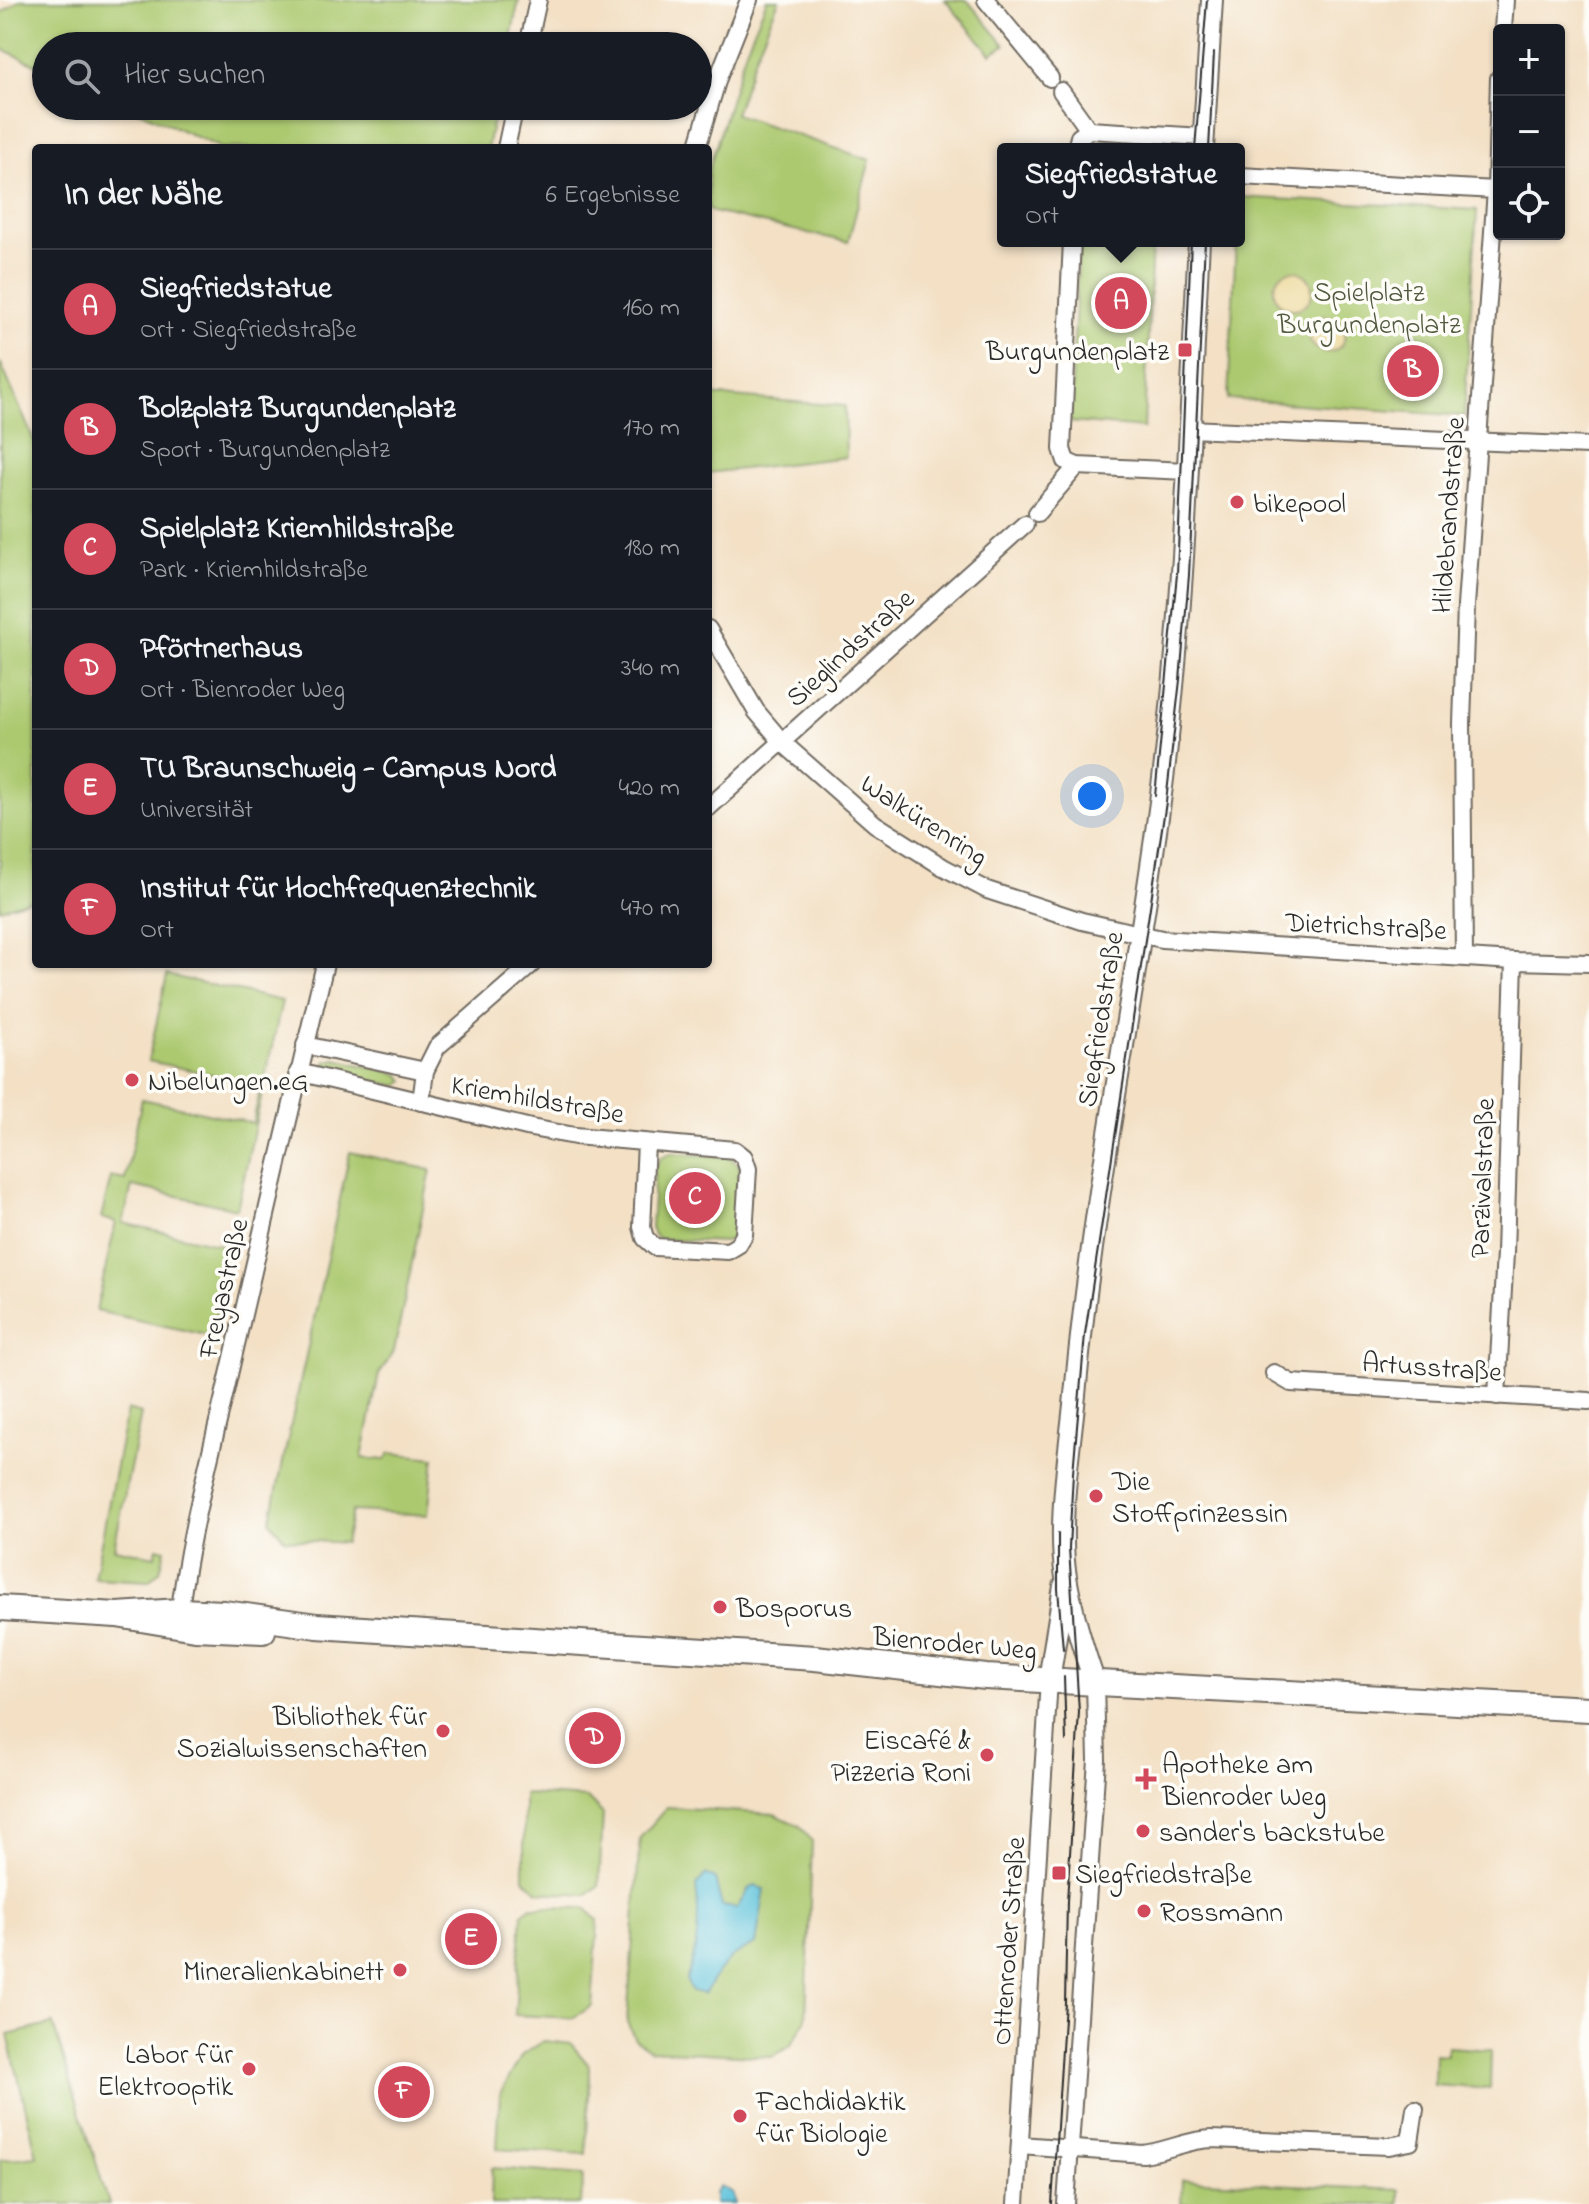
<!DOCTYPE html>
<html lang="de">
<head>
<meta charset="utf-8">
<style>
  body { margin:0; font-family:"Indie Flower",sans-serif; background:#20242c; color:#f1f3f6 }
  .controls { position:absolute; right:24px; top:24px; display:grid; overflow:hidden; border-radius:8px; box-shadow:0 2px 6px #0004 }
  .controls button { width:72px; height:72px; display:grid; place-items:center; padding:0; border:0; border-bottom:2px solid #363941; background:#171b24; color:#f1f3f6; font:40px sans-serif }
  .you { position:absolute; left:1092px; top:796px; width:28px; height:28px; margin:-20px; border:6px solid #fff; border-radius:50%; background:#1a73e8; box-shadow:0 0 0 12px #1a73e833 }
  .badge { display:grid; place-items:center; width:52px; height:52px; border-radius:50%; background:#d1495b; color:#fff; font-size:26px; font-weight:700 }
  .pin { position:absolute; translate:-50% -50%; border:4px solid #fff; box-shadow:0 2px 8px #0006 }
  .popup { position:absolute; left:997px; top:143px; width:248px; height:104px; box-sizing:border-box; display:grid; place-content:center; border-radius:8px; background:#171b24; filter:drop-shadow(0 2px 6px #0005); font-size:26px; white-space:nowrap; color:#9ea1a6 }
  .popup b { font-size:30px; color:#f1f3f6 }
  .popup::after { content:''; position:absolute; left:50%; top:100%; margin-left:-16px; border:16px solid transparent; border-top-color:#171b24 }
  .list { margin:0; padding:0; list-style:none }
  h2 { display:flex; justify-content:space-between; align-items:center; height:104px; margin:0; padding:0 32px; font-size:34px }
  h2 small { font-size:26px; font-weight:400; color:#9ea1a6 }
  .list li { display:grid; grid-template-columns:52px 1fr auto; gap:24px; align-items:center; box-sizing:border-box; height:120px; padding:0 32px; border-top:2px solid #363941 }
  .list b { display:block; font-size:30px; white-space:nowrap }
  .list p { margin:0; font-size:26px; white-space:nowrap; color:#9ea1a6 }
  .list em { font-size:26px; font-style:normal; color:#9ea1a6 }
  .icon { flex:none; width:44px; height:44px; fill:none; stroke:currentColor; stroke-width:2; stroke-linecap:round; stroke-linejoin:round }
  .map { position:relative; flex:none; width:1589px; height:2204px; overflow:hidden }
  .search { position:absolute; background:#171b24; box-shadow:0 2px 6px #0004; left:32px; top:32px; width:680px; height:88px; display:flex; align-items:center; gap:20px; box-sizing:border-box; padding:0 28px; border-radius:44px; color:#9ea1a6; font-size:30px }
  .panel { position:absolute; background:#171b24; box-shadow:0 2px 6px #0004; left:32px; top:144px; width:680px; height:824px; border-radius:8px }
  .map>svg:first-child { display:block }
  .green { fill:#acc970; stroke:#6c7a4e; stroke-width:2 }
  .sand { fill:#eeda9e; stroke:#8c8264; stroke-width:2 }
  .water { fill:#5dc2db; stroke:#447683; stroke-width:2 }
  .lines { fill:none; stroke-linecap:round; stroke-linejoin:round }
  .minor-casing { stroke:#716a61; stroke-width:20 }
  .tertiary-casing { stroke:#716a61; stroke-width:24 }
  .secondary-casing { stroke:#716a61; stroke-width:28 }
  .minor { stroke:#fff; stroke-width:16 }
  .tertiary { stroke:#fff; stroke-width:20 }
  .secondary { stroke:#fff; stroke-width:24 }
  .tram { stroke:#2b2b2b; stroke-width:2 }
  .poi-dot { fill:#d1495b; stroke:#fdfcf7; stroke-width:3 }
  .labels { text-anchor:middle; stroke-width:7; stroke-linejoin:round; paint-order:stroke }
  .park-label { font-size:28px; fill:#525a40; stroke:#fdfcf7 }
  .poi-label { font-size:28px; fill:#2b2b2b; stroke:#fdfcf7; text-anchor:start }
  .street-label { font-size:28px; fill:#2b2b2b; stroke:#fdfcf7 }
</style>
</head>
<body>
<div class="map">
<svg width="1589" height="2204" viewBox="0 0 1589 2204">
  <rect width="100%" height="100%" fill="#fdfcf7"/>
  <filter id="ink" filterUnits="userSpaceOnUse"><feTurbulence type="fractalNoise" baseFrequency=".0125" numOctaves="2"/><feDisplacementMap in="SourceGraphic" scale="16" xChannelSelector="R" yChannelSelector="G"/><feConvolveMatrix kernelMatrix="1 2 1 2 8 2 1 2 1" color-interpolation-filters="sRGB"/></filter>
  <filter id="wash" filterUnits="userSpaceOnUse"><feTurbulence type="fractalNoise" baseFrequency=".006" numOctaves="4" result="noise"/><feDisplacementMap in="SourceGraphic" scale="32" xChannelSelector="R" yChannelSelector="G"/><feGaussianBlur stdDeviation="1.8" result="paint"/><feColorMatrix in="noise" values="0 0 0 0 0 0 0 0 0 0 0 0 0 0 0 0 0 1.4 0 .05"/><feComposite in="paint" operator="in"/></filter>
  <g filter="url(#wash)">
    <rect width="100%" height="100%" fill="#f3e0c5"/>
    <g class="green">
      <polygon points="20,0 519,0 509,46 46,46 46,69 0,48 0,14"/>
      <polygon points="767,0 779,0 756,54 735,114 870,160 848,242 713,212 708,208 708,172 746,49"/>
      <polygon points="945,0 967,0 1005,45 991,54"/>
      <polygon points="128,106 496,106 487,148 221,148"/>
      <polygon points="1239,197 1477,210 1464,416 1228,399 1236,241 1239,241"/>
      <polygon points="1079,241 1152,241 1144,428 1070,422"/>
      <polygon points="0,362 36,445 36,898 0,909"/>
      <polygon points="708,395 845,406 846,457 708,473"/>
      <polygon points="167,975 282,1001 237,1209 132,1186 123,1223 230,1247 211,1336 96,1311 116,1222 101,1218 111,1177 125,1180 142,1099 253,1123 261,1085 148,1061"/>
      <polygon points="335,1059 399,1074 405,1081 398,1086 327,1071 325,1067 326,1062"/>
      <polygon points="350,1152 431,1170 394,1351 379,1374 362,1458 385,1460 390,1453 434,1458 428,1515 352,1511 345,1543 285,1539 270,1522"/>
      <polygon points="671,1153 730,1157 740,1167 732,1238 725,1242 660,1239 654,1235 651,1228 655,1167 661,1157"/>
      <polygon points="127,1410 141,1414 114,1548 155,1556 157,1548 165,1550 160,1571 149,1581 94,1578"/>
      <polygon points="524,1794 587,1798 603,1814 599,1886 586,1895 539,1892 524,1879"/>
      <polygon points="667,1807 774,1814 800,1826 812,1841 806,2020 791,2045 773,2057 651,2050 635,2039 627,2022 640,1838"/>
      <polygon points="531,1907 585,1908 598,1920 592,2006 573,2018 515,2015 522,1914"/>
      <polygon points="53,2024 109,2204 0,2204 0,2160 37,2156 8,2035"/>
      <polygon points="544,2041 571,2044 588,2064 590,2074 586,2154 497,2149 500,2094 522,2055"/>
      <polygon points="1447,2047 1491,2050 1490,2089 1434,2085 1435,2054 1447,2055"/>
      <polygon points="492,2168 583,2175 581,2204 491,2204"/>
      <polygon points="1182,2180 1399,2190 1399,2204 1181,2204"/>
    </g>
    <g class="sand">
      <circle cx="1293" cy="290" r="19"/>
      <circle cx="1327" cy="334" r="18"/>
    </g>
    <g class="water">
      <path d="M 706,1874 L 715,1879 L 722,1906 L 737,1908 L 749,1889 L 755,1886 L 765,1889 L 756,1944 L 734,1955 L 718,1972 L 704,1994 L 692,1991 L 686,1980 C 699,1949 700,1918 696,1886 Z"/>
      <polygon points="720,2186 732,2193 735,2204 715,2204 715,2192"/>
    </g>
  </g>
  <g filter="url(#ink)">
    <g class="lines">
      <g class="minor-casing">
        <g id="minor">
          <polyline points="986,0 1050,78"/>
          <polyline points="1503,30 1505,0"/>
          <polyline points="528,46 538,0"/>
          <polyline points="1061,91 1089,130"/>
          <polyline points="506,148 515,106"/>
          <polyline points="697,148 718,78 749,0"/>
          <polyline points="1076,149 1079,137 1089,130 1203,137"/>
          <polyline points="1239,176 1496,190"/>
          <polyline points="1072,241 1062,449 1066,461 1077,466 1187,471"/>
          <polyline points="1189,429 1589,446"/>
          <polyline points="1037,513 1077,466"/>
          <polyline points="708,629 756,711 783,743 875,824 943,867 987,890 1082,921 1162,939 1514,961 1589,963"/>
          <polyline points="708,808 1025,524"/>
          <polyline points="1464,957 1462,723 1466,606 1496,190 1499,78"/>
          <polyline points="305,1045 425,1071"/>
          <polyline points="298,1072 531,1128 575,1136 735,1150 744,1157 748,1169 744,1235 738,1245 728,1251 655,1247 645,1238 642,1227 646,1143"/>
          <polyline points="421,1102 425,1071 437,1047 532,964"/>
          <polyline points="1274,1373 1291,1383 1589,1401"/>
          <polyline points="1497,1396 1505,1253 1514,961"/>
          <path d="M 179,1618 C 188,1538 210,1458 228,1379 C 260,1241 292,1102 325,964"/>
          <path d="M 1020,2145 L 1143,2154 C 1167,2151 1187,2140 1211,2139 L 1389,2146 L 1410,2142 L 1415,2109"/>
          <polyline points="1016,2204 1049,1680"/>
          <polyline points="1066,2204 1097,1760 1095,1683"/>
        </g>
      </g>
      <g class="tertiary-casing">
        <g id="tertiary">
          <polyline points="1203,149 1212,0"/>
          <polyline points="1049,1680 1064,1586"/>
          <path d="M 1095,1683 C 1083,1649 1072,1612 1066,1577 C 1057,1525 1070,1448 1075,1395 C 1093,1196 1134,1000 1160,802 C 1185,616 1189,428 1199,241"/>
        </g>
      </g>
      <g class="secondary-casing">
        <g id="secondary">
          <polyline points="0,1608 117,1615 195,1628 263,1631"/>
          <polyline points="117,1615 180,1611 224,1613 317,1626 815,1658 986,1677 1589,1709"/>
        </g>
      </g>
      <use href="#minor" class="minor"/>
      <use href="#tertiary" class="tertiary"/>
      <use href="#secondary" class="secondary"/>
      <g class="tram">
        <polyline points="1195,149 1207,0"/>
        <polyline points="1209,149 1214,53"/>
        <polyline points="1155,796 1177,574 1191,241"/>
        <polyline points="1058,1533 1058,1589 1063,1649"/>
        <polyline points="1064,1677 1066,1741"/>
        <polyline points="1052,2204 1065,2003 1067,1901 1079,1712 1069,1548 1073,1473 1085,1334 1166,802 1180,680 1189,575 1205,241"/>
      </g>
    </g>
  </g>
  <g class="poi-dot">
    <rect x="1177" y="342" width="16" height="16" rx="4"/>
    <circle cx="1237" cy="502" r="8"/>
    <circle cx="132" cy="1080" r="8"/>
    <circle cx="1096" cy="1496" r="8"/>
    <circle cx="720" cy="1607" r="8"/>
    <circle cx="443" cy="1731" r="8"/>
    <circle cx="987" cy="1755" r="8"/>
    <path d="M1142 1767h8v8h8v8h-8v8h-8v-8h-8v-8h8z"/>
    <circle cx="1143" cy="1831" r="8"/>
    <rect x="1051" y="1865" width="16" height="16" rx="4"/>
    <circle cx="1144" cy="1911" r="8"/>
    <circle cx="400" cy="1970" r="8"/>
    <circle cx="249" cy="2069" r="8"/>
    <circle cx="740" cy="2116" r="8"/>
  </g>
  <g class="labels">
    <g class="park-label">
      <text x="1369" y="301">Spielplatz<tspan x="1369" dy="32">Burgundenplatz</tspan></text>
    </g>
    <g class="poi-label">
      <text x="1169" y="360" text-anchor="end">Burgundenplatz</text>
      <text x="1253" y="512">bikepool</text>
      <text x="148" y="1090">Nibelungen.eG</text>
      <text x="1112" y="1490">Die<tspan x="1112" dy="32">Stoffprinzessin</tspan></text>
      <text x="736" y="1617">Bosporus</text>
      <text x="427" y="1725" text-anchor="end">Bibliothek für<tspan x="427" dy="32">Sozialwissenschaften</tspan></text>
      <text x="971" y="1749" text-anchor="end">Eiscafé &amp;<tspan x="971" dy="32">Pizzeria Roni</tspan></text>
      <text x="1162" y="1773">Apotheke am<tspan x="1162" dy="32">Bienroder Weg</tspan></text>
      <text x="1159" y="1841">sander's backstube</text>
      <text x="1075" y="1883">Siegfriedstraße</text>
      <text x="1160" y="1921">Rossmann</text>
      <text x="384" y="1980" text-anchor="end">Mineralienkabinett</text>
      <text x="233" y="2063" text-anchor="end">Labor für<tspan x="233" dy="32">Elektrooptik</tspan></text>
      <text x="756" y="2110">Fachdidaktik<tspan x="756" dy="32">für Biologie</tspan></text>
    </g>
    <g class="street-label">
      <text transform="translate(1447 515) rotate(-86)" y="10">Hildebrandstraße</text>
      <text transform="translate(849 647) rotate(-42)" y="10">Sieglindstraße</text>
      <text transform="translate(925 819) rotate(33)" y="10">Walkürenring</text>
      <text transform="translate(1366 925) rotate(3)" y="10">Dietrichstraße</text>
      <text transform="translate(1099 1019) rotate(-81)" y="10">Siegfriedstraße</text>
      <text transform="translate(538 1098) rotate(10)" y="10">Kriemhildstraße</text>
      <text transform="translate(1481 1178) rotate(-88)" y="10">Parzivalstraße</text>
      <text transform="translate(222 1288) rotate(-77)" y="10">Freyastraße</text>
      <text transform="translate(1432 1366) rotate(4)" y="10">Artusstraße</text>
      <text transform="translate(955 1642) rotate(5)" y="10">Bienroder Weg</text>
      <text transform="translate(1007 1941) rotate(-86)" y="10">Ottenroder Straße</text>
    </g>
  </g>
</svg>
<div class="controls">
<button>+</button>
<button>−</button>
<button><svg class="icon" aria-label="locate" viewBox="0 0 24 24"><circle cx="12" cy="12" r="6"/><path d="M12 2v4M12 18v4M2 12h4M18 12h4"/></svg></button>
</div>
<div class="you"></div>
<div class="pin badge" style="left:1121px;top:303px">A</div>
<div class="popup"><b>Siegfriedstatue</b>Ort</div>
<div class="pin badge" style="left:1413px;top:371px">B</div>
<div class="pin badge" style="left:695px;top:1198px">C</div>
<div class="pin badge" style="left:595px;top:1738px">D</div>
<div class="pin badge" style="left:471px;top:1939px">E</div>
<div class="pin badge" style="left:404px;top:2092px">F</div>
<div class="search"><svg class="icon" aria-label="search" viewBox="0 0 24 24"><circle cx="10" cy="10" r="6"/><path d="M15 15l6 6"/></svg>Hier suchen</div>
<section class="panel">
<h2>In der Nähe<small>6 Ergebnisse</small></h2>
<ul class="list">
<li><span class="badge">A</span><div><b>Siegfriedstatue</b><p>Ort · Siegfriedstraße</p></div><em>160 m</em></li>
<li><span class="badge">B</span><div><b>Bolzplatz Burgundenplatz</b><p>Sport · Burgundenplatz</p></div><em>170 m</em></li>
<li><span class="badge">C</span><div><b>Spielplatz Kriemhildstraße</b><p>Park · Kriemhildstraße</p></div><em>180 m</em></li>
<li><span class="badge">D</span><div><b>Pförtnerhaus</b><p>Ort · Bienroder Weg</p></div><em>340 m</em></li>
<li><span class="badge">E</span><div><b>TU Braunschweig - Campus Nord</b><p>Universität</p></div><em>420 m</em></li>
<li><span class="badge">F</span><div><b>Institut für Hochfrequenztechnik</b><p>Ort</p></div><em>470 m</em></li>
</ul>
</section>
</div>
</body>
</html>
